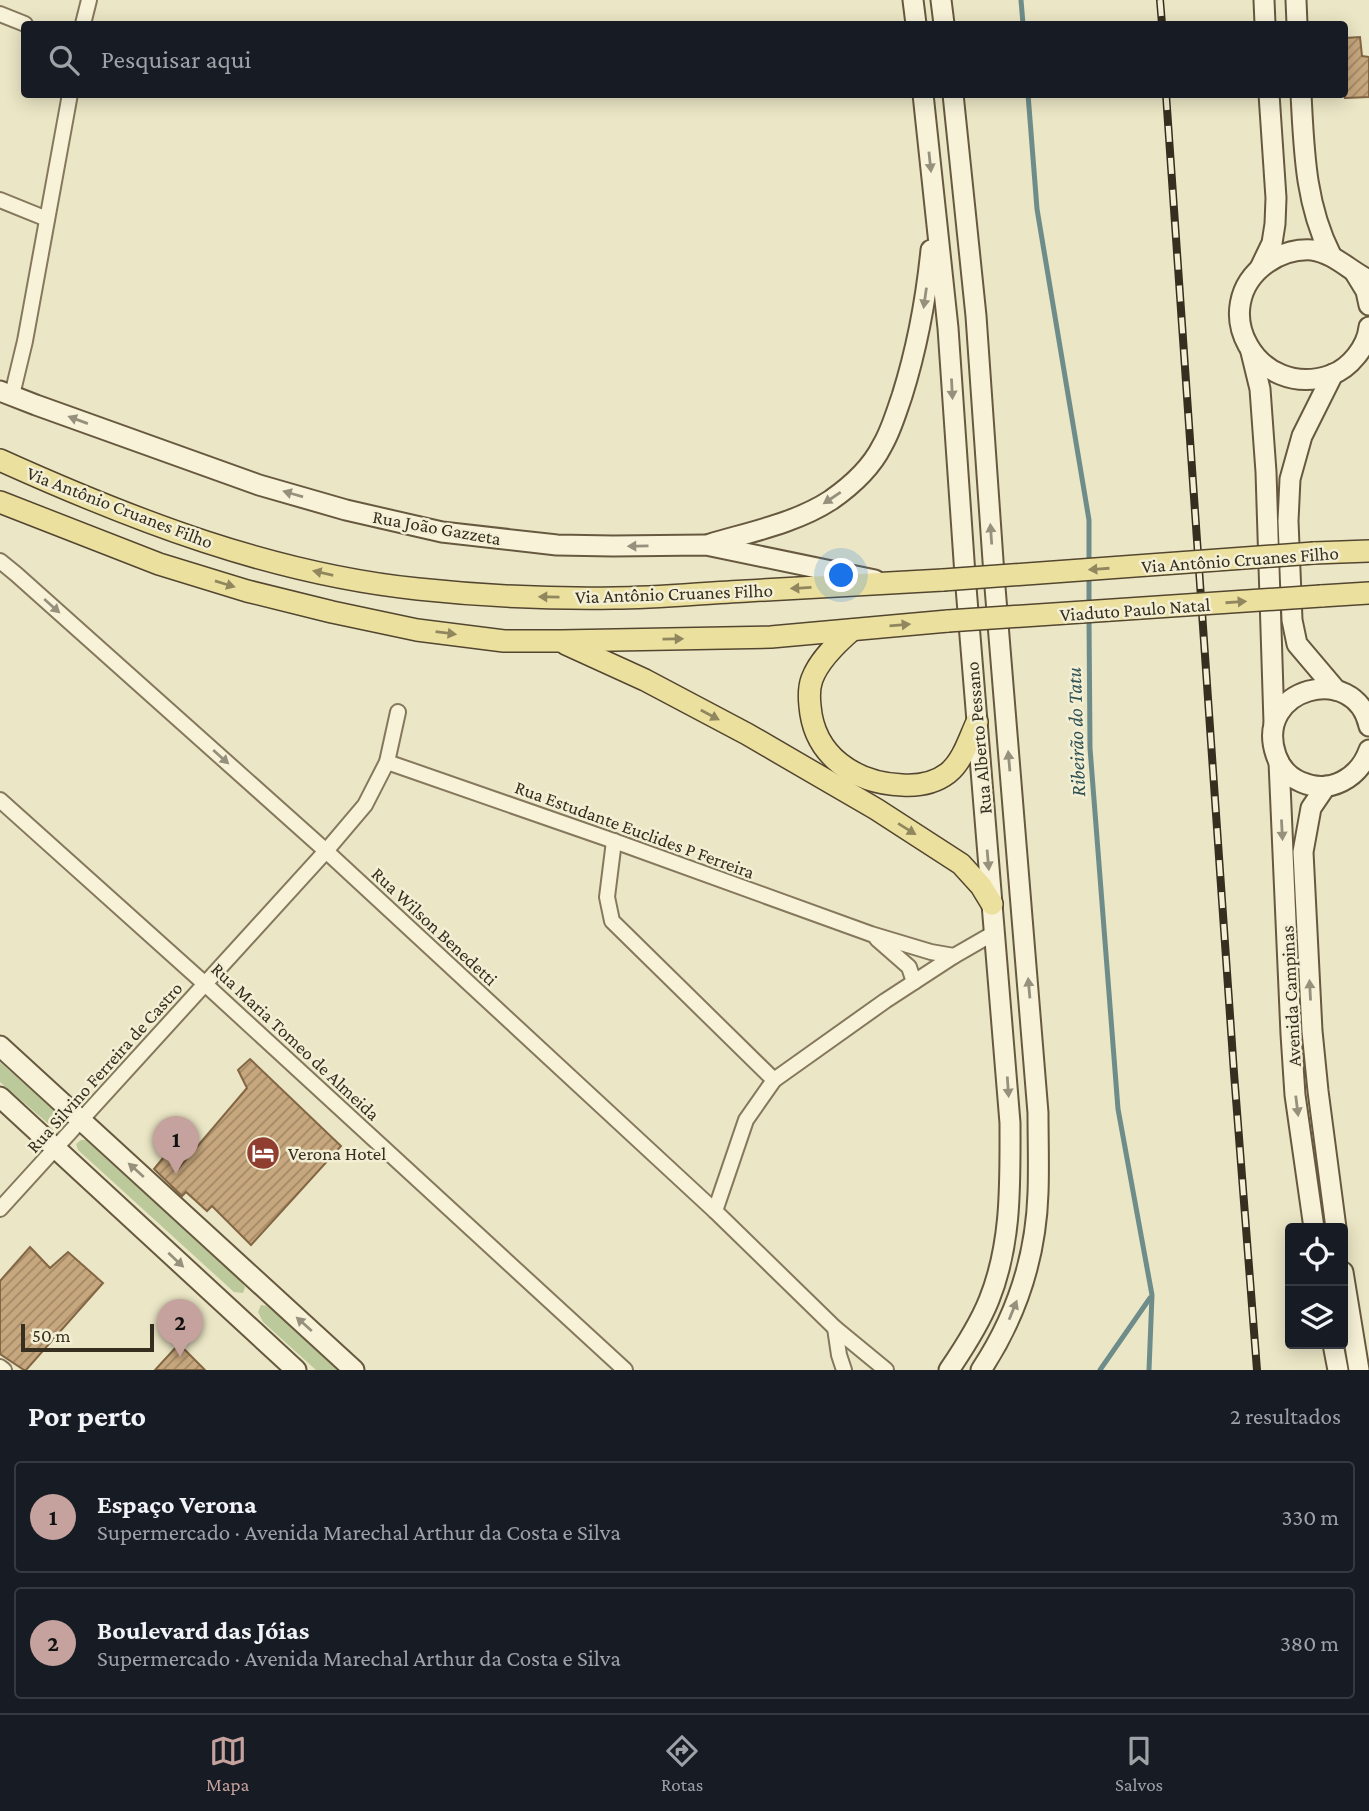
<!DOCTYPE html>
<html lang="pt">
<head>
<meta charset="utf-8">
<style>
  body { margin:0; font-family:"Crimson Pro",serif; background:#20242c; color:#f1f3f6 }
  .controls { position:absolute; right:21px; bottom:21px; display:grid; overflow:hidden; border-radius:7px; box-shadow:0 4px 18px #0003 }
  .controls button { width:63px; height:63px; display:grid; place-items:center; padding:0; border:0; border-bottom:2px solid #363941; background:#171b24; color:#f1f3f6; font:35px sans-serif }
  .scale { position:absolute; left:21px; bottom:18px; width:133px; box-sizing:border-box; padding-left:7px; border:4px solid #362e1f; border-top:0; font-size:19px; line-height:24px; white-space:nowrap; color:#362e1f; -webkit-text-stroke:5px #f3efd4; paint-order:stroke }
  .you { position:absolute; left:842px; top:576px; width:24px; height:24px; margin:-18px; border:5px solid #fff; border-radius:50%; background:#1a73e8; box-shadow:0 0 0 10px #1a73e833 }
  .badge { display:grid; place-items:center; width:46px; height:46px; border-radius:50%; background:#c5a29d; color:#111; font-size:23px; font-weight:700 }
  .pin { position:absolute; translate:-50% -58px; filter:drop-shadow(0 2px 4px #0008) }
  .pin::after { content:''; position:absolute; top:37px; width:24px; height:21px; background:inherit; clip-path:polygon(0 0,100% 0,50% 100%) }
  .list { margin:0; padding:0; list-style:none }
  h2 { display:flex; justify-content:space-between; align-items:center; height:91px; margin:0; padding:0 28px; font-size:30px }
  h2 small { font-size:23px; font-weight:400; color:#9ea1a6 }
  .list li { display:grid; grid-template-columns:46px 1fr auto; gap:21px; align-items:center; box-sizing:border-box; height:112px; margin:0 14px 14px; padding:0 14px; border:2px solid #363941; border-radius:7px }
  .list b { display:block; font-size:26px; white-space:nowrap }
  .list p { margin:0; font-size:23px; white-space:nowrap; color:#9ea1a6 }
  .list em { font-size:23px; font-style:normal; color:#9ea1a6 }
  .icon { flex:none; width:38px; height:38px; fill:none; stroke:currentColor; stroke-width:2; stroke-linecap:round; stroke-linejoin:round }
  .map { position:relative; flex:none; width:1369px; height:1370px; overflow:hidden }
  .search { position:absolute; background:#171b24; box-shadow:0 4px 18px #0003; left:21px; right:21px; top:21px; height:77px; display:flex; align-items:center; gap:18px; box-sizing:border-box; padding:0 24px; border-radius:7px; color:#9ea1a6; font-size:26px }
  .sheet { height:343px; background:#171b24 }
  nav { display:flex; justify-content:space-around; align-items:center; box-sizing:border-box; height:98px; border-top:2px solid #363941; background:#171b24; font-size:19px; color:#9ea1a6 }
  nav a { display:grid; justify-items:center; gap:4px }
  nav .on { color:#c5a29d }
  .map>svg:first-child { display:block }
  .grass { fill:#bcc99a }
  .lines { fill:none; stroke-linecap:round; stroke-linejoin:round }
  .stream { stroke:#6e8d8a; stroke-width:5 }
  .building { fill:url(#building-hatch); stroke:#836644; stroke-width:2 }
  .street-casing { stroke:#85785c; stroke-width:18 }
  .secondary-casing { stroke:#67593f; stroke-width:23 }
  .primary-casing { stroke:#534630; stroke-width:24 }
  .street { stroke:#f7f2d8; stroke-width:14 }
  .secondary { stroke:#f7f2d8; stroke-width:19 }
  .primary { stroke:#ece09f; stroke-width:21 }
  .rail-casing { stroke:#362e1f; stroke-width:8 }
  .rail { stroke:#f3efd4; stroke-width:5; stroke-dasharray:16; stroke-linecap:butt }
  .primary-bridge-casing { stroke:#534630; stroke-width:24; stroke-linecap:butt }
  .primary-bridge { stroke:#ece09f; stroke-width:21 }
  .oneway { fill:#96907c }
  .oneway2 { fill:#91875f }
  .labels { text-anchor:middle; stroke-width:5; stroke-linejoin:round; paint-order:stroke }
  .street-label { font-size:19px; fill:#362e1f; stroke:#f3efd4 }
  .poi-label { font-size:19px; fill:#362e1f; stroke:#f3efd4; text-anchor:start }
  .water-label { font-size:21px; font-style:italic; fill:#2f5255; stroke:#f3efd4 }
</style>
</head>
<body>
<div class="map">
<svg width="1369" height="1370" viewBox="0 0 1369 1370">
  <defs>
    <pattern id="building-hatch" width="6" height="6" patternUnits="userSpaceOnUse" patternTransform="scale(1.75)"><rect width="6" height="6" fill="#c7a77d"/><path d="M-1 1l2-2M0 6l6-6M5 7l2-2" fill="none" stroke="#a28866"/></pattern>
  </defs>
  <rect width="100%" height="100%" fill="#ebe6c5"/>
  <g class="grass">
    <polygon points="0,1062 58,1114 62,1122 58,1126 51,1126 0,1082"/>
    <polygon points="81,1140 87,1140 236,1276 245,1287 243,1293 234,1292 89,1160 78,1150 76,1144"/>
    <polygon points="261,1305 267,1306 272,1310 338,1370 316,1370 263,1322 258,1312"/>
  </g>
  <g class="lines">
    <g class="stream">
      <polyline points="1021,0 1023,24"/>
      <polyline points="1028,94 1037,209 1089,520 1089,566"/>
      <polyline points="1089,576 1089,608"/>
      <polyline points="1089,618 1090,748 1118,1109 1152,1295 1149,1370"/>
      <polyline points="1100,1370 1150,1298"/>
    </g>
  </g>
  <g class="building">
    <polygon points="1360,37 1362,56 1369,57 1369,97 1345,98 1345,38"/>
    <polygon points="250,1059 341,1146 251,1245 212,1206 207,1211 186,1192 182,1196 154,1169 167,1153 179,1168 247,1088 238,1070"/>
    <polygon points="30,1247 50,1268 68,1252 103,1283 26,1370 24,1370 0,1354 0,1281"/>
    <polygon points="179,1344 205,1370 155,1370"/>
  </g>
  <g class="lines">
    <g class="street-casing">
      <g id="street">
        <polyline points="0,14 25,24"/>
        <polyline points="83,24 89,0"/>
        <polyline points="0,200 47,219"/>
        <polyline points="12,395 25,341 70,94"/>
        <polyline points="0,561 16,574 326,851 715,1211 835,1328 886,1370"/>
        <polyline points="387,762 614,841 871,934 931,952 954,956"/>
        <polyline points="0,800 205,984 625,1370"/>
        <polyline points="614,841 607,897 612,921 774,1080"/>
        <polyline points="877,939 909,967 914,982"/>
        <polyline points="0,1209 326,851 365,805 387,762 398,712"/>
        <polyline points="715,1211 746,1120 774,1080 885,1001 954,956 994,933"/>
        <polyline points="835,1328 839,1355 844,1370"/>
        <polyline points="0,1367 4,1370"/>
      </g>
    </g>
    <g class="secondary-casing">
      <g id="secondary">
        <polyline points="913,0 916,24"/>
        <polyline points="941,0 944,24"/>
        <polyline points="1264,0 1265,24"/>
        <polyline points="1296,0 1297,24"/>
        <path d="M 923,94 L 948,328 L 965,575 L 1010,1123 C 1010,1183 1012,1243 989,1300 C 979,1325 964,1348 949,1370"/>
        <path d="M 953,94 L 976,316 L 994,575 L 1038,1113 C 1038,1140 1039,1167 1038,1193 C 1036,1256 1016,1317 981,1370"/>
        <path d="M 1301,94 C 1304,150 1305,204 1331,255"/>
        <polyline points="1260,268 1272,243 1275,224 1276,198 1269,94"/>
        <polyline points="1355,273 1366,291 1369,305"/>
        <path d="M 1369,280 C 1350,271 1334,253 1312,250 C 1296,249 1280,254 1267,263 C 1205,307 1257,401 1331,375 C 1350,368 1367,347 1369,327"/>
        <polyline points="1251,352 1260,389 1266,472 1274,723"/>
        <polyline points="1333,374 1302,436 1290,479 1288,521 1292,620 1297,644 1336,690"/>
        <polyline points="0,391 36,405 259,485 346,510 442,532 557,545 613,546 706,545 875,580"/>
        <path d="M 710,544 C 750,532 796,523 831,500 C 851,486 871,468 882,446 C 891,431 896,413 902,396 C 917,348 926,300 931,250"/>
        <path d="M 1369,726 C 1355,661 1253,688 1276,755 C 1280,767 1289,777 1301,782 C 1330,795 1359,778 1369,750"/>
        <polyline points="1279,762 1291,1034 1295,1095 1314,1228"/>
        <polyline points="1326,786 1311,808 1303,852 1312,1031 1318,1091 1336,1228"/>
        <polyline points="0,1046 354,1370"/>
        <polyline points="0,1097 296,1370"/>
        <polyline points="1343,1272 1359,1370"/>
        <polyline points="1333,1344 1338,1370"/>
      </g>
    </g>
    <g class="primary-casing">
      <g id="primary">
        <path d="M 0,460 C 133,520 272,574 418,589 C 483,596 549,599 614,598 C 658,598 703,593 747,591 C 812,587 877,584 943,580"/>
        <polyline points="0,502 159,564 247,591 332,612 417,630 504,641 561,641 771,637 948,621"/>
        <polyline points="1314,553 1369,551"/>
        <polyline points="1321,596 1369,593"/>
        <path d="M 852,630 C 837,643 819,660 812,679 C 809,687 809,697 810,706 C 814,756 855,783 902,785 C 918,786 935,783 948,773 C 963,761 969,739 977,722"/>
        <polyline points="566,644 645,680 747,734 876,809 961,864 981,886 992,904"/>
      </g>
    </g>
    <use href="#street" class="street"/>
    <use href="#secondary" class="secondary"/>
    <use href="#primary" class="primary"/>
    <g class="rail-casing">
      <g id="rail">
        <polyline points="1160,0 1162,24"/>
        <polyline points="1166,94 1234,1073 1257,1370"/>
      </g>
    </g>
    <use href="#rail" class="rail"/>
    <g class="primary-bridge-casing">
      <g id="primary-bridge">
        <polyline points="943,580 1314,553"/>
        <polyline points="948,621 1321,596"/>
      </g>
    </g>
    <use href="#primary-bridge" class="primary-bridge"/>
  </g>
  <defs><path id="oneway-solid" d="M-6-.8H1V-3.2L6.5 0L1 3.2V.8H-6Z" transform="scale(1.75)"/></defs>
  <g class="oneway">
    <use href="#oneway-solid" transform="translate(930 162) rotate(84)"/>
    <use href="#oneway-solid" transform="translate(925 298) rotate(98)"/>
    <use href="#oneway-solid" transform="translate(952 389) rotate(87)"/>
    <use href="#oneway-solid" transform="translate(78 420) rotate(-160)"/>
    <use href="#oneway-solid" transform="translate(293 494) rotate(-164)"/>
    <use href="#oneway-solid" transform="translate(832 498) rotate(146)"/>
    <use href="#oneway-solid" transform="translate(991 534) rotate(-94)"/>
    <use href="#oneway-solid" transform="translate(638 546) rotate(179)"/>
    <use href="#oneway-solid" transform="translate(52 606) rotate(42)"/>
    <use href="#oneway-solid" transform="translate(221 757) rotate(42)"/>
    <use href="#oneway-solid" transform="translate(1009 761) rotate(-95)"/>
    <use href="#oneway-solid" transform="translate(1282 830) rotate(87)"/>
    <use href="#oneway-solid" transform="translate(988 860) rotate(85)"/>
    <use href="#oneway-solid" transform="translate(1029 988) rotate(-95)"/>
    <use href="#oneway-solid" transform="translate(1310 990) rotate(-93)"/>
    <use href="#oneway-solid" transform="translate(1008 1087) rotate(86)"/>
    <use href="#oneway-solid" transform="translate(1297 1106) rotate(83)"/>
    <use href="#oneway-solid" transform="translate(136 1170) rotate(-138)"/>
    <use href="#oneway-solid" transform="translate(176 1260) rotate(43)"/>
    <use href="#oneway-solid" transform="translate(1013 1310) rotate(-68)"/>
    <use href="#oneway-solid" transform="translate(304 1324) rotate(-138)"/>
  </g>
  <g class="oneway2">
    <use href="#oneway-solid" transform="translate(1099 569) rotate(176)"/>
    <use href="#oneway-solid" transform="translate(323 573) rotate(-167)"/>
    <use href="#oneway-solid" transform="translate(225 584) rotate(17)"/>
    <use href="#oneway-solid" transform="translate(801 588) rotate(177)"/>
    <use href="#oneway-solid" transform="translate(549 597) rotate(-179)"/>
    <use href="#oneway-solid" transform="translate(1236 602) rotate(-4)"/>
    <use href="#oneway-solid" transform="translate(900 625) rotate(-5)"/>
    <use href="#oneway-solid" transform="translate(446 633) rotate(7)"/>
    <use href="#oneway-solid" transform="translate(673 639) rotate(-1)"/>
    <use href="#oneway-solid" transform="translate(710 715) rotate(28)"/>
    <use href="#oneway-solid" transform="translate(907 829) rotate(32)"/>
  </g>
  <defs>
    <g id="hotel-disc" transform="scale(1.75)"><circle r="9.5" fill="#903e30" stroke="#f3efd4"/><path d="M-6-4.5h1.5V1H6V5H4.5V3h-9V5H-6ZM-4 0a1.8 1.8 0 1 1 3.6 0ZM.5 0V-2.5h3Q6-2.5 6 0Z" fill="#fff"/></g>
  </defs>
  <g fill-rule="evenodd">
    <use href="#hotel-disc" x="263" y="1153"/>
  </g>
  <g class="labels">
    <g class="street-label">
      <text transform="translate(120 507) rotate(21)" y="7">Via Antônio Cruanes Filho</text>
      <text transform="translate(437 527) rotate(10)" y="7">Rua João Gazzeta</text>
      <text transform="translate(1240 559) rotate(-4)" y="7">Via Antônio Cruanes Filho</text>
      <text transform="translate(674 593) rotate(-2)" y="7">Via Antônio Cruanes Filho</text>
      <text transform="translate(1135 609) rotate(-4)" y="7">Viaduto Paulo Natal</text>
      <text transform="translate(978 738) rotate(-95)" y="7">Rua Alberto Pessano</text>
      <text transform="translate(635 829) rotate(20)" y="7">Rua Estudante Euclides P Ferreira</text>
      <text transform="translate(435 926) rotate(43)" y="7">Rua Wilson Benedetti</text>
      <text transform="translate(1290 996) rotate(-93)" y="7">Avenida Campinas</text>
      <text transform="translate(296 1041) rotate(43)" y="7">Rua Maria Tomeo de Almeida</text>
      <text transform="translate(104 1067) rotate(-48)" y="7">Rua Silvino Ferreira de Castro</text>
    </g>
    <g class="poi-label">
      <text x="288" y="1160">Verona Hotel</text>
    </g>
    <g class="water-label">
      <text transform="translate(1076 732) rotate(-92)" y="7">Ribeirão do Tatu</text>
    </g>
  </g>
</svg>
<div class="controls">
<button><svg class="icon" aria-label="locate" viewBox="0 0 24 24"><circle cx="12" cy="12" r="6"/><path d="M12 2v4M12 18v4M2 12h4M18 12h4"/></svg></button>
<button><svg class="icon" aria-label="layers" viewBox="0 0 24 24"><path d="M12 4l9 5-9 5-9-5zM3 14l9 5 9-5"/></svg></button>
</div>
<div class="scale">50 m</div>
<div class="you"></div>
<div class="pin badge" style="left:176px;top:1174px">1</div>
<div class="pin badge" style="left:180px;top:1357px">2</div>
<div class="search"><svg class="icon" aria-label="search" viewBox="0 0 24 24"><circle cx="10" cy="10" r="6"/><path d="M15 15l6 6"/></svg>Pesquisar aqui</div>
</div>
<section class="sheet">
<h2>Por perto<small>2 resultados</small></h2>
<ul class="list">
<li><span class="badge">1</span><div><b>Espaço Verona</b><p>Supermercado · Avenida Marechal Arthur da Costa e Silva</p></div><em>330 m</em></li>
<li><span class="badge">2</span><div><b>Boulevard das Jóias</b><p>Supermercado · Avenida Marechal Arthur da Costa e Silva</p></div><em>380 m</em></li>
</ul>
</section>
<nav>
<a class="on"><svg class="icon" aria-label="map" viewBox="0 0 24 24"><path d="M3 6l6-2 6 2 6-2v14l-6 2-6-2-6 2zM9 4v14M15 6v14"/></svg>Mapa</a>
<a><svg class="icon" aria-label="directions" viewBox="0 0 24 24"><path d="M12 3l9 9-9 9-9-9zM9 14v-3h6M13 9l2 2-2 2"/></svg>Rotas</a>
<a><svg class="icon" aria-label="saved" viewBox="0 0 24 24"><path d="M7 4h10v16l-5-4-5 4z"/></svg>Salvos</a>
</nav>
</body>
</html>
